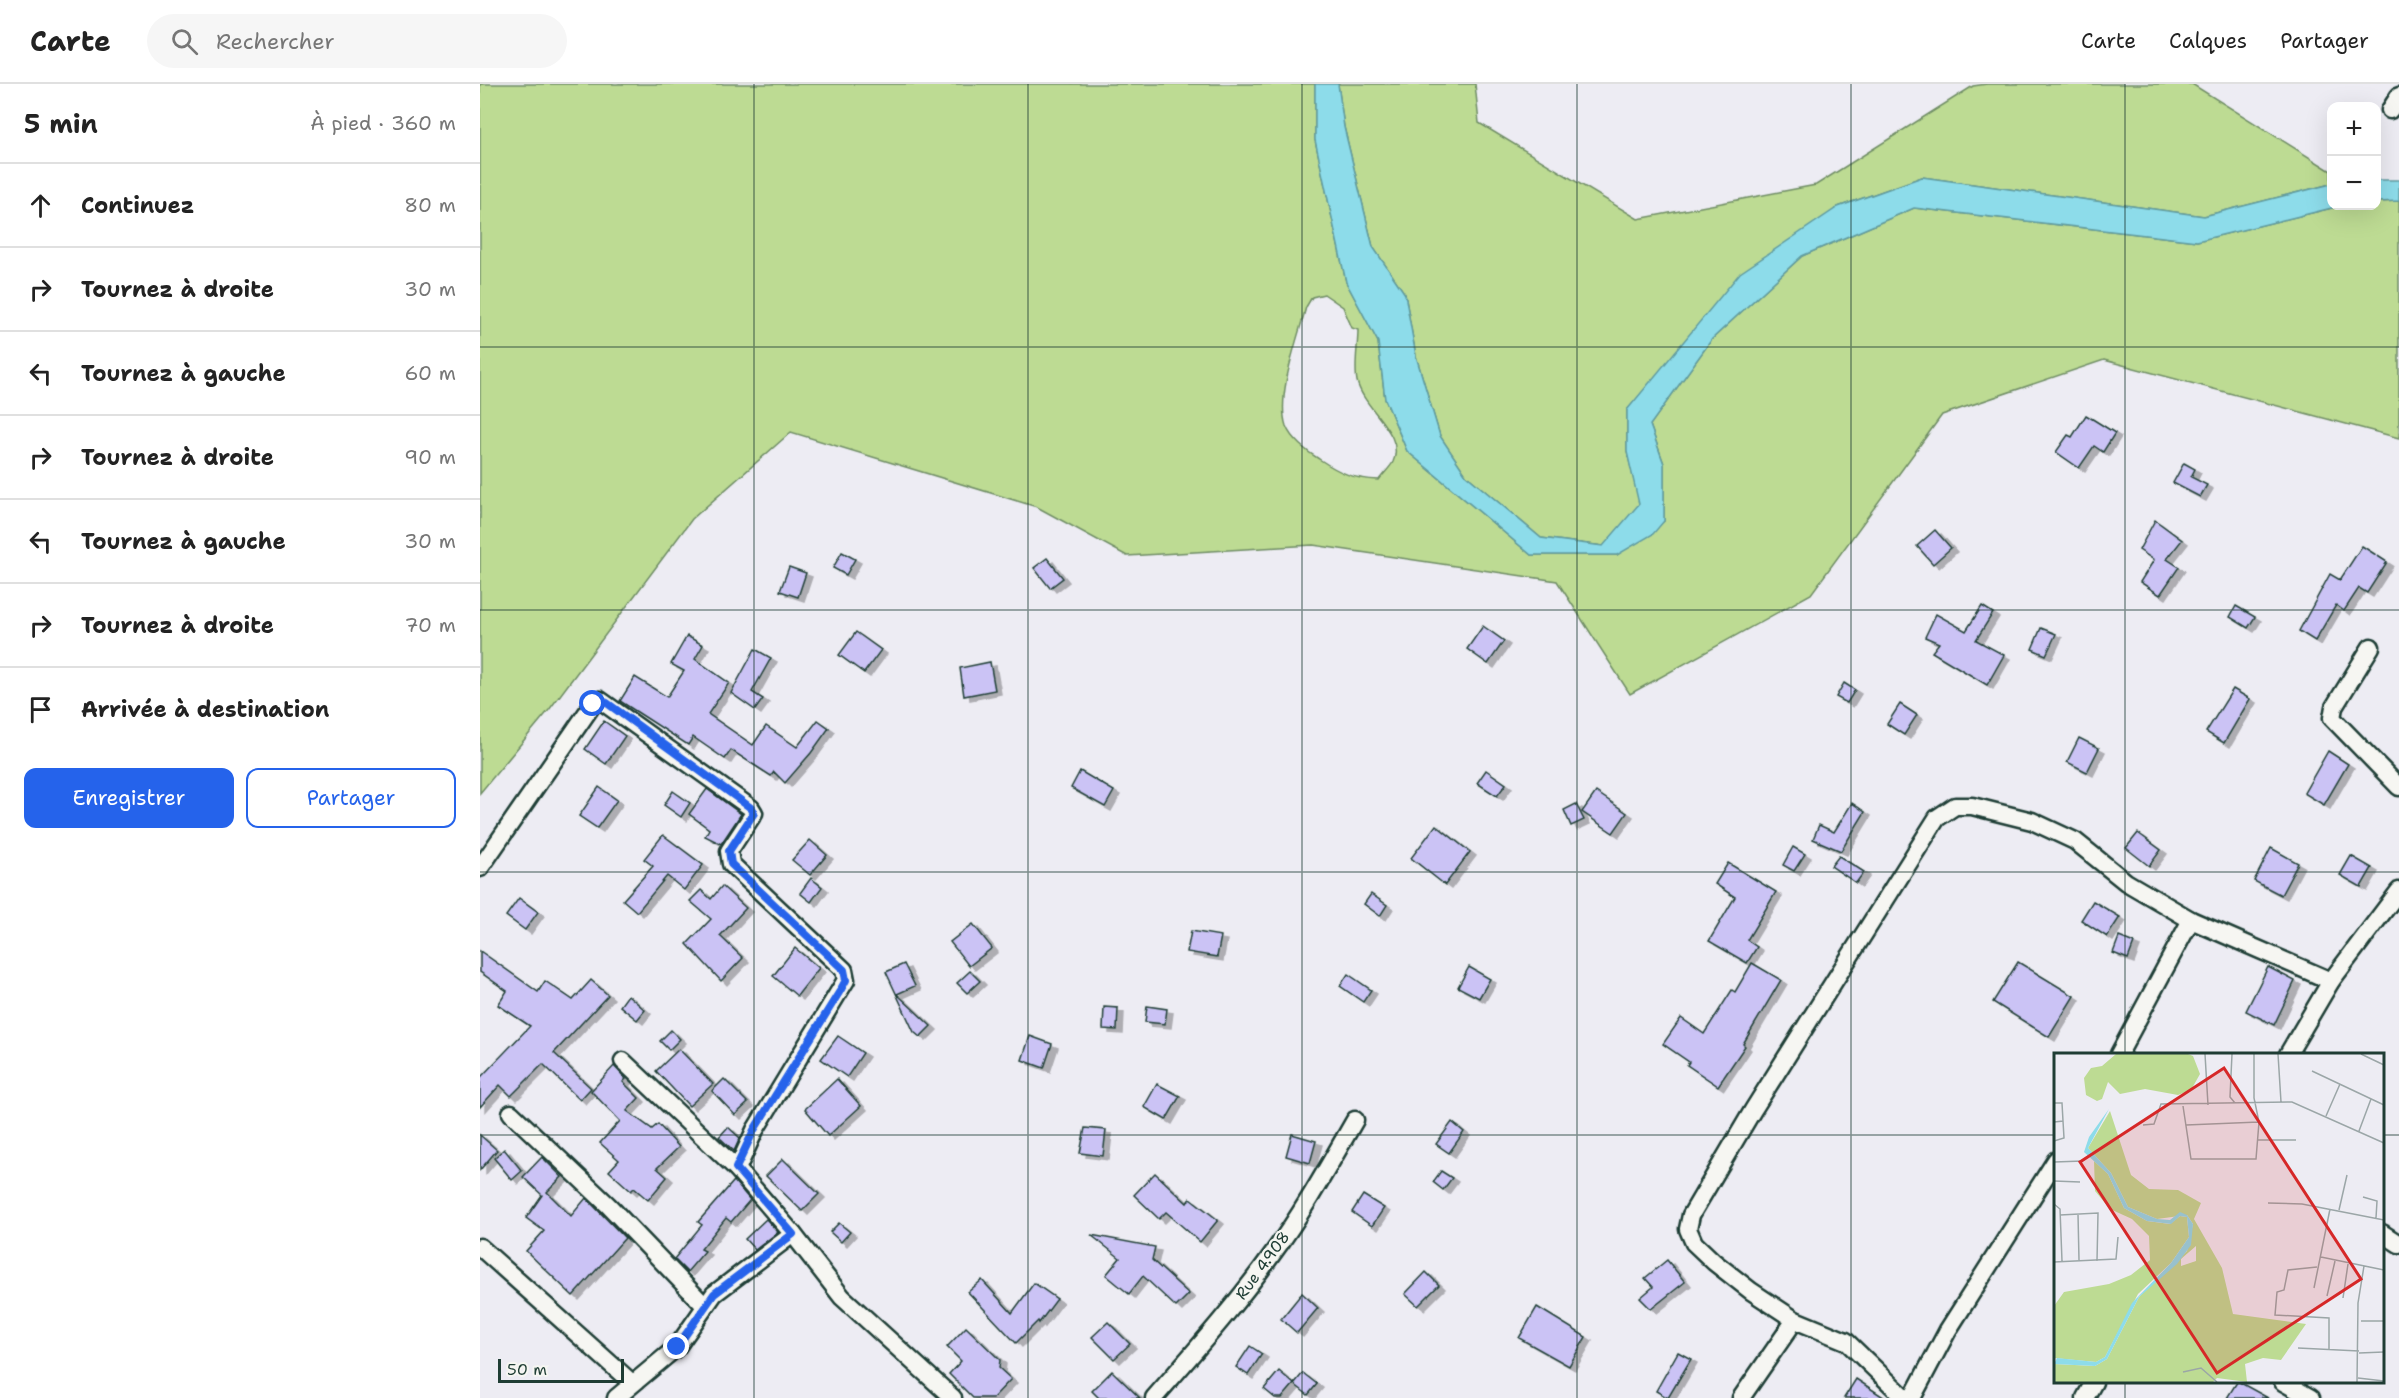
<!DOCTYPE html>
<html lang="fr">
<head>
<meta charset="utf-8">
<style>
  body { margin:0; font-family:"Shantell Sans",sans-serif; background:#f6f6f6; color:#222 }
  .controls { position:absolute; right:18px; top:18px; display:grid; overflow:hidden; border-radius:12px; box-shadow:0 6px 24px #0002 }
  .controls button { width:54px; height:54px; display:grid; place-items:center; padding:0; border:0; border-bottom:2px solid #e0e0e0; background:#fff; color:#222; font:30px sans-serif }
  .scale { position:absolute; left:18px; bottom:15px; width:126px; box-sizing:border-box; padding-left:6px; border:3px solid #1f3d34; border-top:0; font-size:16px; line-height:21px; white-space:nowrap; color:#1f3d34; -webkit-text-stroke:4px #f6f6f2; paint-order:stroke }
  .stop { position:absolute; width:18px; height:18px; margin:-14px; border:4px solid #2563eb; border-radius:50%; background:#fff }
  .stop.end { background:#2563eb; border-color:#fff; box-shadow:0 2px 6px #0008 }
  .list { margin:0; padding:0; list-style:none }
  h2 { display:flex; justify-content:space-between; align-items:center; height:78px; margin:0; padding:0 24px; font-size:26px }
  h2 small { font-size:20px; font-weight:400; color:#767676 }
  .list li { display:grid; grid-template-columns:39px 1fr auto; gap:18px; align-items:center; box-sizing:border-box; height:84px; padding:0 24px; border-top:2px solid #e0e0e0 }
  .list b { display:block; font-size:22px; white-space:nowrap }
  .list em { font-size:20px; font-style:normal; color:#767676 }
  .actions { display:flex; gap:12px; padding:18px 24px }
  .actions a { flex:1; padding:14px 0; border:2px solid #2563eb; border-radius:12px; text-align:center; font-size:21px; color:#2563eb }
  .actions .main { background:#2563eb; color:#fff }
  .icon { flex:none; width:33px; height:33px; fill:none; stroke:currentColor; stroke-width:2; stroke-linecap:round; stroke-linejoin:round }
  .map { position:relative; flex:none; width:1919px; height:1314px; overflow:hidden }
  header { display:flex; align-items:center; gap:36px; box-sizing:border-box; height:84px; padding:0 30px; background:#fff; border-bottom:2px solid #e0e0e0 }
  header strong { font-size:28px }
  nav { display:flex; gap:33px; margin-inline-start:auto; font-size:21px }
  .search { width:420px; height:54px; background:#f6f6f6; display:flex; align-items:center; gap:15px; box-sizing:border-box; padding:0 21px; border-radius:33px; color:#767676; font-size:22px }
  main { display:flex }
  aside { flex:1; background:#fff }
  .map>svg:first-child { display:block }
  .green { fill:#bddb93; stroke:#6e8c64; stroke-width:1.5; fill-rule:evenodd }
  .water { fill:#8ddcea; stroke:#619ca1; stroke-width:1.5 }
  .building { fill:#cbc3f5; stroke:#1f3d34; stroke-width:1.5; filter:url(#shadow) }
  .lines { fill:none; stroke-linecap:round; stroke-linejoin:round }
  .street-casing { stroke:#1f3d34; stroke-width:21 }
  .street { stroke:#f6f6f2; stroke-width:16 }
  .route { stroke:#2563eb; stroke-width:8 }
  .grid { fill:none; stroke:#1f3d34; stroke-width:1.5; stroke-opacity:0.55 }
  .labels { text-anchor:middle; stroke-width:4.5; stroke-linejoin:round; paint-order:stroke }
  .street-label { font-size:16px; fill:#1f3d34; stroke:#f6f6f2 }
  .inset-road { fill:none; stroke:#9ba6a7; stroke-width:1.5 }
  .view { fill:#d62828; fill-opacity:0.15; stroke:#d62828; stroke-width:3 }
  .inset-edge { fill:none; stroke:#1f3d34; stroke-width:3 }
</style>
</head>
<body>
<header>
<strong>Carte</strong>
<div class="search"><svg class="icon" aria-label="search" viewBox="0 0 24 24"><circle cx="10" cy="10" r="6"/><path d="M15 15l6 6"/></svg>Rechercher</div>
<nav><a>Carte</a><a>Calques</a><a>Partager</a></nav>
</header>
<main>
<aside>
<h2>5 min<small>À pied · 360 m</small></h2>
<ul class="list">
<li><svg class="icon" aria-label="ahead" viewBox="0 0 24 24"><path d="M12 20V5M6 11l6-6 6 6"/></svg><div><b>Continuez</b></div><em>80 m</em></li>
<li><svg class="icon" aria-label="right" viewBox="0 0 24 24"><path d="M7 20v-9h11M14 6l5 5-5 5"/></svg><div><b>Tournez à droite</b></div><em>30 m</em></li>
<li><svg class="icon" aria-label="left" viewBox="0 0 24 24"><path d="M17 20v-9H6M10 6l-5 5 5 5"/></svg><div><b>Tournez à gauche</b></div><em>60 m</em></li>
<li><svg class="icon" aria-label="right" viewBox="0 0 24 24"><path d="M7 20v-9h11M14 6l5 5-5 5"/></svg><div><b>Tournez à droite</b></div><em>90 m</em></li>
<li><svg class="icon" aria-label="left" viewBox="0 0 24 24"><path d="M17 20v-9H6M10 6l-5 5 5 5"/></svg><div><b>Tournez à gauche</b></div><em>30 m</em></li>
<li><svg class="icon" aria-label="right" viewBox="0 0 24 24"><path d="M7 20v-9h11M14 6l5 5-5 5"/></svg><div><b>Tournez à droite</b></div><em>70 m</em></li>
<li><svg class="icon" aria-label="arrive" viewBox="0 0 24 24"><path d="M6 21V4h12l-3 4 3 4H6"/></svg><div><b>Arrivée à destination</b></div></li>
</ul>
<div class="actions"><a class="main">Enregistrer</a><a>Partager</a></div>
</aside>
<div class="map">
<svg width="1919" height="1314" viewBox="0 0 1919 1314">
  <defs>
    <filter id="shadow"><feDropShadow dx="6" dy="4" stdDeviation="0" flood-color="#0004"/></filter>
  </defs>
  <rect width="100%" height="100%" fill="#edecf3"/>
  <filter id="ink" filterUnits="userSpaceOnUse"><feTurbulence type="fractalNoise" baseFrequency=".0167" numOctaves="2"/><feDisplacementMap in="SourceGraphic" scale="12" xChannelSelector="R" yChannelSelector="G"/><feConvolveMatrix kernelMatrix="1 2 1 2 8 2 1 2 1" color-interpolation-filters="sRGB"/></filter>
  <g filter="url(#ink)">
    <g class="green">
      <path d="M 0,0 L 835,0 L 835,56 L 866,198 L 898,258 L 905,315 L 927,367 L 1051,471 L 1137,471 L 1184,437 L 1184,380 L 1170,341 L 1232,255 L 1322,172 L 1434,124 L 1717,157 L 1860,122 L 1896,122 L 1897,118 L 1919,117 L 1919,354 L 1624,276 L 1462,331 L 1331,510 L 1150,610 L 1077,497 L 833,461 L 647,472 L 557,423 L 311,348 L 212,435 L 69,626 L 0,709 ZM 844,210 L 863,223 L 872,244 L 878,246 C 878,262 874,282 877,297 C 883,325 926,350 913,378 C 910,384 903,390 899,396 C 873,395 860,389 839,375 C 827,368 811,355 806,342 C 796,312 818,254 826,223 L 832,213 Z"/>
      <polygon points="858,0 995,0 999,39 1158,135 1336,101 1493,2 1507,0 1712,0 1851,87 1851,100 1724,132 1442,93 1358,123 1180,289 1147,326 1147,368 1160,420 1124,462 1061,454 986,391 960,352 936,272 925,210 893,163 864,43"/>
    </g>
    <g class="water">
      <polygon points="835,0 858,0 864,43 893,163 925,210 936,272 960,352 986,391 1061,454 1123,462 1159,420 1147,368 1147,326 1260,189 1358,123 1442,93 1724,132 1851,100 1852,122 1860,122 1717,157 1434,124 1322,172 1232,255 1170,341 1184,380 1184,437 1173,450 1137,471 1051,471 927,367 905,315 898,258 866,198 835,56"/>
      <polygon points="1897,96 1919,96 1919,117 1897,118"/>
    </g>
    <g class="building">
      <polygon points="1606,331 1635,349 1623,368 1614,362 1599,384 1576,368 1588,351 1592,353"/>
      <polygon points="1704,379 1715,385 1711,393 1727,401 1720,413 1693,399"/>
      <polygon points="1675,436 1702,456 1687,475 1699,483 1680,511 1660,498 1674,476 1659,466"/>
      <polygon points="1455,446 1471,464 1453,480 1437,462"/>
      <polygon points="1882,462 1907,478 1887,509 1879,504 1864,527 1856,521 1835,557 1819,547 1850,490 1860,496"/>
      <polygon points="362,468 375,475 366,491 353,484"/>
      <polygon points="567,474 583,494 570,504 554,484"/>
      <polygon points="309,483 326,489 318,513 300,507"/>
      <polygon points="1502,522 1513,529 1496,556 1524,571 1507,601 1452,568 1459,559 1445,553 1456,530 1486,547"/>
      <polygon points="1756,522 1775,533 1768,544 1750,533"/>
      <polygon points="1003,542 1024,557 1008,580 987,565"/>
      <polygon points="1561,544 1576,550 1566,571 1552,565"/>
      <polygon points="376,548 401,566 384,589 359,571"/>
      <polygon points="207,552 223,561 215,575 249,599 228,630 273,661 286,642 317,663 338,636 349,644 331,669 305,699 294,688 291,692 251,666 245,675 213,653 208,661 140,617 155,593 187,613 204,587 191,580"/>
      <polygon points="275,565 291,574 272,608 283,615 275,626 251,609"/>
      <polygon points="510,578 515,606 484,612 480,584"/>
      <polygon points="1364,599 1375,606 1367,619 1356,613"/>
      <polygon points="1753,605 1770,615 1744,659 1726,648"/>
      <polygon points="1420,620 1437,631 1424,651 1407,640"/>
      <polygon points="124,637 145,652 126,680 105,665"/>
      <polygon points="1599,654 1619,664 1607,688 1587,678"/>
      <polygon points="1848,667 1868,680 1844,721 1824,709"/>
      <polygon points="1006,686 1026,700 1017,712 997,699"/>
      <polygon points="600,687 634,707 625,723 591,704"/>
      <polygon points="119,703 137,716 117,744 99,732"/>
      <polygon points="227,705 261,730 241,760 225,752 229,745 209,730"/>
      <polygon points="193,707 210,719 201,733 184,721"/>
      <polygon points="1116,708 1147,729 1133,749 1102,728"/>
      <polygon points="1372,719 1385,728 1361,767 1333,755 1339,741 1354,748"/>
      <polygon points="1096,720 1104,736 1091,742 1084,726"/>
      <polygon points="956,741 990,768 965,801 931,774"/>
      <polygon points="1658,749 1681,766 1669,782 1646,764"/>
      <polygon points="183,751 223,781 204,806 187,792 157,828 143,816 173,782 164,775"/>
      <polygon points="330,756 347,771 330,791 312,776"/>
      <polygon points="1313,763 1325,770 1314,787 1303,781"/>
      <polygon points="1791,764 1818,779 1801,811 1774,797"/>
      <polygon points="1359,772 1384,788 1376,799 1351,782"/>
      <polygon points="1871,772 1892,784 1881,803 1860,791"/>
      <polygon points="1248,779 1296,808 1267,856 1277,863 1267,879 1229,857 1255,813 1235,800"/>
      <polygon points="331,794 342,803 331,818 320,809"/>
      <polygon points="242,802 266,824 240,852 263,874 241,897 207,860 231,835 210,817 221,806 231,815"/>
      <polygon points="891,810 907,821 900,832 884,820"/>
      <polygon points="39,814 58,828 45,846 26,832"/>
      <polygon points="1613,817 1640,833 1627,853 1601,836"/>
      <polygon points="493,840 512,864 489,882 470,858"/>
      <polygon points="711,847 741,852 737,873 707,868"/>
      <polygon points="1639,853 1654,859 1648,875 1633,869"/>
      <polygon points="315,864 339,884 317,912 293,892"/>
      <polygon points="0,867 58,908 65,897 93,916 111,896 128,911 74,969 111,1004 100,1016 63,980 31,1012 20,1001 0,1023 0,994 50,942 18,921 27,907 0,888"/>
      <polygon points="1538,878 1594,912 1569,953 1513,918"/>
      <polygon points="1272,879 1301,896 1263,960 1265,962 1238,1002 1207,981 1209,978 1183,960 1201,934 1224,950 1252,906 1255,908"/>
      <polygon points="424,880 435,902 417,910 451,942 440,953 434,948 406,888"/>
      <polygon points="989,883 1010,895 999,914 978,903"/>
      <polygon points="1788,883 1815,897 1794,941 1766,927"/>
      <polygon points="490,887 500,897 487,909 477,899"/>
      <polygon points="868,890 891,906 883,918 860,902"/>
      <polygon points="148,911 165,926 157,936 140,922"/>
      <polygon points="667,922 687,925 685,940 665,938"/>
      <polygon points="624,923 638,924 637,946 623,945"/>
      <polygon points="191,946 200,955 189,966 180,957"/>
      <polygon points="358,952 383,969 367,993 341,975"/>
      <polygon points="550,952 572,960 564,984 542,976"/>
      <polygon points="199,965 233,1000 209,1022 176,987"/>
      <polygon points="134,982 146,995 143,998 159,1014 147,1027 172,1045 178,1040 199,1063 177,1084 187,1093 168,1116 154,1104 151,1107 129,1087 139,1076 120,1059 140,1037 111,1007"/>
      <polygon points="244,995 268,1019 255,1031 232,1007"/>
      <polygon points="357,995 381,1022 348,1052 325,1025"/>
      <polygon points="677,1000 700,1012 686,1036 664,1023"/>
      <polygon points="972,1038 984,1048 969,1069 956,1060"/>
      <polygon points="248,1043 260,1054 254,1067 239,1053"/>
      <polygon points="605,1044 626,1046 623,1072 600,1069"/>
      <polygon points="812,1050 836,1057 830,1079 806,1072"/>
      <polygon points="0,1051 17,1066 0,1086"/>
      <polygon points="24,1065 42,1087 32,1096 14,1074"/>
      <polygon points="62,1073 82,1093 67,1108 91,1132 106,1114 145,1154 93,1212 46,1167 64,1147 46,1134 62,1111 43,1093"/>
      <polygon points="303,1075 339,1110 322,1127 286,1092"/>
      <polygon points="961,1087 972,1094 963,1106 953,1098"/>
      <polygon points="675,1089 707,1119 710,1114 738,1136 720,1158 686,1128 679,1135 654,1111"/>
      <polygon points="254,1097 270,1116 251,1138 246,1134 221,1165 225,1167 207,1188 194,1175 222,1141 218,1138"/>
      <polygon points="883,1111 904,1124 892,1142 872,1128"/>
      <polygon points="286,1135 298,1148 275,1166 265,1155"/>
      <polygon points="359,1139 370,1148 361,1158 350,1148"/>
      <polygon points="611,1151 675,1163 672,1176 709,1210 696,1223 663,1192 649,1210 626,1191 640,1174"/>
      <polygon points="1187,1176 1205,1198 1171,1225 1160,1214 1173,1203 1165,1194"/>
      <polygon points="946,1188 959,1201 938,1222 925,1210"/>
      <polygon points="502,1196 532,1229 554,1199 577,1215 559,1239 558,1237 536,1259 488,1208"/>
      <polygon points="822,1209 838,1224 817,1249 801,1235"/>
      <polygon points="1057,1223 1106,1253 1089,1282 1039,1254"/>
      <polygon points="628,1238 650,1260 634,1275 612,1253"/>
      <polygon points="486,1243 520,1276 519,1284 531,1295 513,1314 493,1314 469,1290 481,1277 467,1263"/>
      <polygon points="770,1262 782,1270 768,1291 756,1283"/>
      <polygon points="1198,1268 1211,1275 1188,1314 1176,1307"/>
      <polygon points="632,1287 660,1314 619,1314 612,1307"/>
      <polygon points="799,1287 814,1300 802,1314 795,1314 784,1305"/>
      <polygon points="823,1289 837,1300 828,1311 814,1300"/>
      <polygon points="1376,1295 1405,1314 1364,1314"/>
      <polygon points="1757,1298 1759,1298 1788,1314 1747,1314"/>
    </g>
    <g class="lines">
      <g class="street-casing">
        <g id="street">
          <polyline points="1910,26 1919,12"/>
          <polyline points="1891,563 1854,623 1852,634 1919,703"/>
          <polyline points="0,784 113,620 120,616 271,724 274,729 249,767 251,780 364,886 366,896 275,1046 257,1085"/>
          <polyline points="1639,970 1711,836"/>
          <polyline points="1808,970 1851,897 1919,807"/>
          <polyline points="143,977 257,1085 313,1150 362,1213 473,1314"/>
          <polyline points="31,1029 128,1121 224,1221"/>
          <polyline points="1902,1149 1919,1160"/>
          <polyline points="0,1163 152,1299"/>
          <polyline points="1803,1298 1831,1314"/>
          <polyline points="136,1314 197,1263 234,1210 313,1150"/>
          <path d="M 674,1314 C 715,1267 757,1220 793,1169 C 824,1127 849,1081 875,1036"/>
          <polyline points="1261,1314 1315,1236"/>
          <polyline points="1425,1314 1366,1257 1315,1236 1271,1207 1234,1178 1214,1159 1208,1145 1211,1131 1273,1026 1457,734 1475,722 1492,722 1552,737 1595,757 1646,798 1711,836 1851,897"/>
          <polyline points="1432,1314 1468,1246 1576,1076"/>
          <polyline points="1605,1314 1614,1298"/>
        </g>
      </g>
      <use href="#street" class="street"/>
    </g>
  </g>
  <g class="lines" filter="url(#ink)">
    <polyline class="route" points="113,620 120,616 127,619 271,724 274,729 249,767 251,780 364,886 366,896 360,907 274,1046 256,1084 313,1150 234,1210 197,1263"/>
  </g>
  <path class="grid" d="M 274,0 L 274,1314M 548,0 L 548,1314M 822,0 L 822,1314M 1097,0 L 1097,1314M 1371,0 L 1371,1314M 1645,0 L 1645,970M 0,263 L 1919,263M 0,526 L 1919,526M 0,788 L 1919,788M 0,1051 L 1576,1051M 1902,1051 L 1919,1051M 1645,1298 L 1645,1314"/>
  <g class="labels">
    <g class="street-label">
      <text transform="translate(782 1181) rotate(-54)" y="6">Rue 4.908</text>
    </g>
  </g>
  <g transform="translate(1574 969)">
    <rect width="330" height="330" fill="#edecf3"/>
    <path d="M 62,1 L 134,1 L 139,3 L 146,21 L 137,37 L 124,42 L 91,36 L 66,41 L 54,29 L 48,46 L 43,48 L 32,42 L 30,25 L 37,15 L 48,13 ZM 56,58 L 77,122 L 95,136 L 124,137 L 147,150 L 140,166 L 168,215 L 179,261 L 252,271 L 227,307 L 209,305 L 191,311 L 193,329 L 163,325 L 159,329 L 0,329 L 0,311 L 41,313 L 53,306 L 85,244 L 133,198 L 139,171 L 133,162 L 103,166 L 74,154 L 57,120 L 34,95 ZM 142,193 L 142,208 L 127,213 L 127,206 ZM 40,108 L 54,121 L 70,155 L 93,168 L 116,171 L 126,163 L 133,164 L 135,184 L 117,210 L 84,241 L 51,304 L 42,309 L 0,305 L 0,253 L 10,239 L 55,231 L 77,222 L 96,207 L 95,183 L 78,166 L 56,156 L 41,138 Z" fill="#bddb93" fill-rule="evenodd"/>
    <path d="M 55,56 L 34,95 L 57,120 L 74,154 L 103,166 L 116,167 L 126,159 L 133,162 L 139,171 L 137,192 L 123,211 L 85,244 L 53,306 L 41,313 L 0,311 L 3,305 L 42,309 L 51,304 L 78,250 L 117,210 L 135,184 L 133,164 L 126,163 L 117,171 L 93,168 L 70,155 L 54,121 L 30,99 L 35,84 Z" fill="#8ddcea"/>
    <path class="inset-road" d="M 151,1 L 154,52M 178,1 L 176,44 L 181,50M 224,1 L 227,49M 307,1 L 330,12M 258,18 L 330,52M 0,50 L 8,50 L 9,68 L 0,69M 129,53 L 137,106 L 202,106 L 205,69 L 200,45 L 200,1M 272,63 L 286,31M 89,72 L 100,71 L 107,51 L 238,49 L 330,90M 132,72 L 205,69M 305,78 L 317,46M 204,87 L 242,87M 0,88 L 10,85 L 9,68M 0,109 L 29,108M 0,128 L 26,129M 309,144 L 323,148 L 322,165M 214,150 L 248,151 L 330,167M 0,151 L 6,156 L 8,208M 285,157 L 293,122M 24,161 L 25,207M 6,162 L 44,160 L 43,208M 267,204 L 330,217M 0,209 L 62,206 L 64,184M 263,214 L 234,217 L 230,237 L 223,239 L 221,262 L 275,265 L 275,296M 260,235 L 276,156M 273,243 L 281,208M 289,245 L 294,211M 307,268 L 330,268M 244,295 L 305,298M 305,300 L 330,299M 129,319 L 147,315 L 163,329M 304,325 L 330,328M 303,329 L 304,250 L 310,213"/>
    <path class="view" d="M 170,15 L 307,226 L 163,320 L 26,109 Z"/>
    <rect width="330" height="330" class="inset-edge"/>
  </g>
</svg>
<div class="controls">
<button>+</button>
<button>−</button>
</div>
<div class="scale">50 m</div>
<div class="stop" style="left:113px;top:620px"></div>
<div class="stop end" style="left:197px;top:1263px"></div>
</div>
</main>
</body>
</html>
